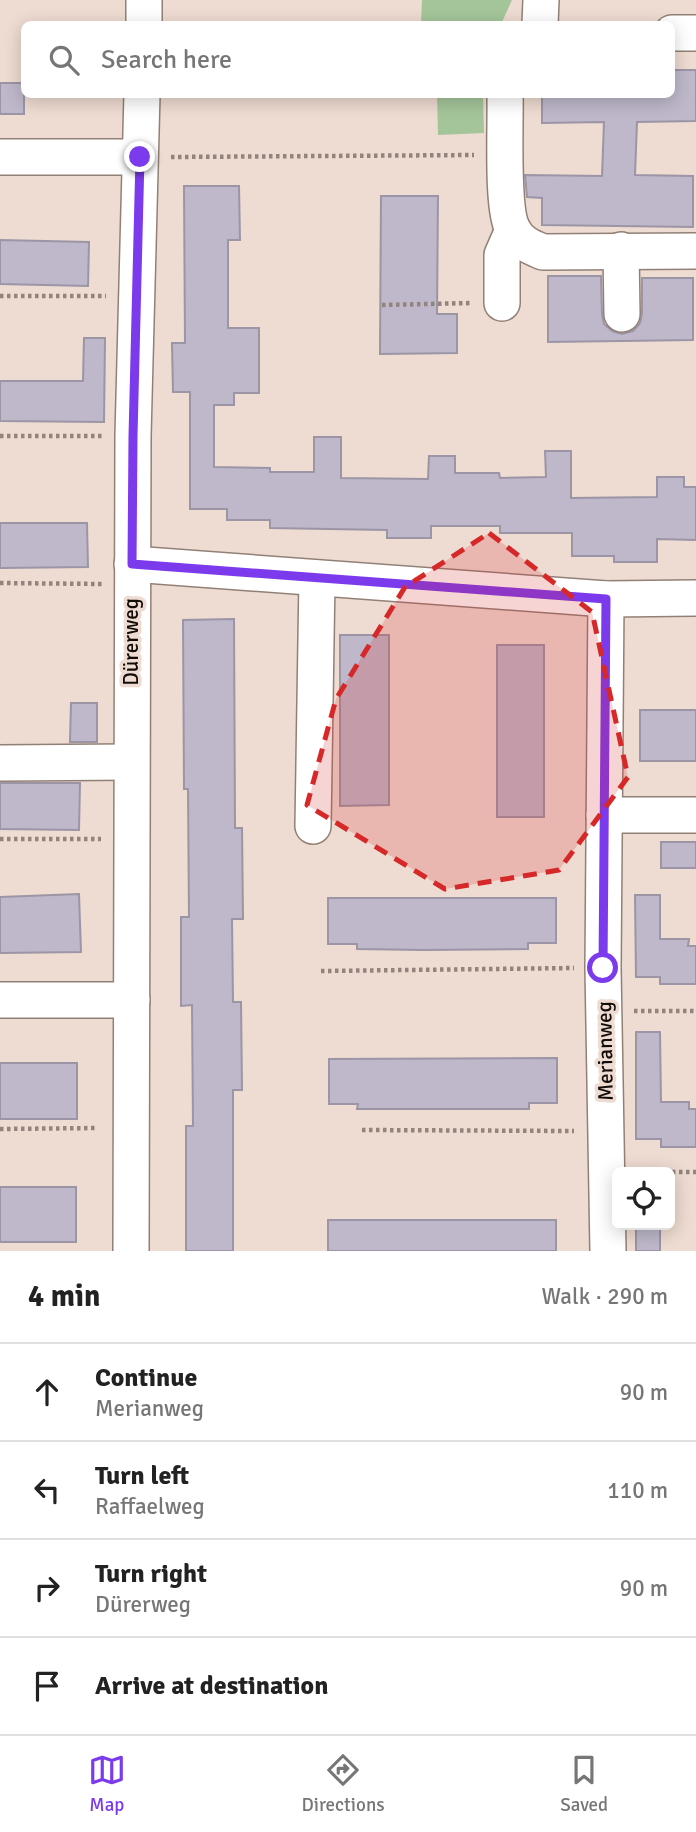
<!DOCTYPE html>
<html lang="en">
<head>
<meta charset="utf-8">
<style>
  body { margin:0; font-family:Signika,sans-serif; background:#f6f6f6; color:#222 }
  .controls { position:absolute; right:21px; bottom:21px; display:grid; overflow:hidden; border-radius:10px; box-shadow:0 4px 18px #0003 }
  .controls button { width:63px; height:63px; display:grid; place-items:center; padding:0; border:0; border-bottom:2px solid #e0e0e0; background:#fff; color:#222; font:35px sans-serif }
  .stop { position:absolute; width:21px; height:21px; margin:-16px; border:5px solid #7c3aed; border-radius:50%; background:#fff }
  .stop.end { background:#7c3aed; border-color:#fff; box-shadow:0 2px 7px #0008 }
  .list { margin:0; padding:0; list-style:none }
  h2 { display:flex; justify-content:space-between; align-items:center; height:91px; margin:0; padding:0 28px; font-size:30px }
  h2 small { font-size:23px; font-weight:400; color:#767676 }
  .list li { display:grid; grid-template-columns:46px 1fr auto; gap:21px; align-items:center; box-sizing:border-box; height:98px; padding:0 28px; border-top:2px solid #e0e0e0 }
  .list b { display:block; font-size:26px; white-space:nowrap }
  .list p { margin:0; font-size:23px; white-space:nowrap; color:#767676 }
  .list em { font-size:23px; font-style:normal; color:#767676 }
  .icon { flex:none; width:38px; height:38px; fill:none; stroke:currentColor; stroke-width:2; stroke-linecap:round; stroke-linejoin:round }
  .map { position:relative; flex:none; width:696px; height:1251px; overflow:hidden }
  .search { position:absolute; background:#fff; box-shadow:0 4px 18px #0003; left:21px; right:21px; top:21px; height:77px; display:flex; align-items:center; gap:18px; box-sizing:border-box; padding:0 24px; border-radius:10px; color:#767676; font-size:26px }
  .sheet { height:483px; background:#fff }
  nav { display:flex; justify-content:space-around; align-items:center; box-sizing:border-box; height:98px; border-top:2px solid #e0e0e0; background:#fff; font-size:19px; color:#767676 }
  nav a { display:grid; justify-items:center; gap:4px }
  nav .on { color:#7c3aed }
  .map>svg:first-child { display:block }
  .green { fill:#a4c59a }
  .building { fill:#beb8ca; stroke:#9b95a6; stroke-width:2 }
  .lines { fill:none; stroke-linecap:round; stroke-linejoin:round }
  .minor-casing { stroke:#928077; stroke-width:38 }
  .path { stroke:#92847d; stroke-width:4.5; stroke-dasharray:3.5 3.5; stroke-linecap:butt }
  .minor { stroke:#fff; stroke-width:35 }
  .route { stroke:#7c3aed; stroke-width:9 }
  .marked { fill:#d62828; fill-opacity:0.2; stroke:#d62828; stroke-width:5; stroke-dasharray:14 9; stroke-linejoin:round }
  .labels { text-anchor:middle; stroke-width:7; stroke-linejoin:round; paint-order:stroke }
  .street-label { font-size:21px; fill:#120c09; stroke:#eedbd1 }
</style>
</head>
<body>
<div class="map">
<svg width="696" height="1251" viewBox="0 0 696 1251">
  <rect width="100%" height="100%" fill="#eedbd1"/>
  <g class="green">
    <polygon points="422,0 512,0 501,24 421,24"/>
    <polygon points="437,95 483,95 484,133 438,135"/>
  </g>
  <g class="building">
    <polygon points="671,70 696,70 696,121 637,122 635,175 693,176 693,227 542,225 542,198 527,197 525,175 602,176 604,122 542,123 542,94 671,94"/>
    <rect x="0" y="83" width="24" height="31"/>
    <polygon points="184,186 239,186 240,240 228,240 228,328 259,328 259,393 234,393 234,405 214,405 214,467 270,468 270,472 314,472 314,437 341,437 341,478 428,479 429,456 455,456 455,473 499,473 500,478 546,477 545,451 571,451 571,498 657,497 657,477 684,477 684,487 696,487 696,540 657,539 657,562 614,562 614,556 572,556 572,533 500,533 500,526 431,526 431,538 387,538 387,530 270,528 270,520 227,520 227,509 190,509 190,392 173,392 172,343 185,343"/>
    <polygon points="381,196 438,196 437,314 457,314 457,353 380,354"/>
    <polygon points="0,240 89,242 88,286 0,284"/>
    <polygon points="548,276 601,276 602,314 604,324 612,331 622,334 633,331 640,323 642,314 642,278 693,278 693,340 548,342"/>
    <polygon points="84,338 105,338 104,422 0,421 0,381 83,381"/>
    <polygon points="0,523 87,523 88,567 0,568"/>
    <polygon points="234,619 235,828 242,828 243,919 232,919 233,1002 241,1002 242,1090 233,1090 233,1251 186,1251 186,1126 193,1126 192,1005 181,1006 181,917 189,917 188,789 184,789 183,620"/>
    <polygon points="340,635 389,635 389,805 340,806"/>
    <rect x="497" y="645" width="47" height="172"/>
    <polygon points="71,703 97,703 97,742 70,742"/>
    <rect x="640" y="710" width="56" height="51"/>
    <polygon points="0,783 80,783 79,830 0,829"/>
    <rect x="661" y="842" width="35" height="26"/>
    <polygon points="79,894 81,952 0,953 0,897"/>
    <polygon points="635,895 660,895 660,939 689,939 688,946 696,946 696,984 660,984 660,977 636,977"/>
    <polygon points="328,898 556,898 556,943 528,943 528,949 423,950 357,949 357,944 328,944"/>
    <polygon points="636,1032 660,1032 661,1102 689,1102 689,1109 696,1109 696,1147 661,1147 661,1139 636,1139"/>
    <polygon points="557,1058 557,1103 529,1103 529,1109 357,1109 358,1104 329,1104 329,1059"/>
    <rect x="0" y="1063" width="77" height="56"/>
    <rect x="0" y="1187" width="76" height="55"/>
    <rect x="328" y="1220" width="228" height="31"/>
    <rect x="636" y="1225" width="24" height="26"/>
  </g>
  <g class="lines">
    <g class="minor-casing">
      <g id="minor">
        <polyline points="144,24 144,0"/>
        <polyline points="540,24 541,0"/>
        <polyline points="672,33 696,33"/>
        <path d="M 505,94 C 506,124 501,209 513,230 C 520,243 531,247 543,252 L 696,251"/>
        <polyline points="0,157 140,157"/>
        <polyline points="621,250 622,314"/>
        <polyline points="502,303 502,255 513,230"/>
        <polyline points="132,564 606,599 696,598"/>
        <polyline points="606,599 603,968 608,1251"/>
        <polyline points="0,763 131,762"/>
        <polyline points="604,815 696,815"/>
        <polyline points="313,826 317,578"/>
        <polyline points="0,1000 132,1000"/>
        <polyline points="131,1251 133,436 142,94"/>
      </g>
    </g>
    <g class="path">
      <polyline points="171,157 474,155"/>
      <polyline points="0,296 106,296"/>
      <polyline points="382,305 472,303"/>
      <polyline points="0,436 103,436"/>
      <polyline points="0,583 102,584"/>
      <polyline points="0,839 101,839"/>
      <polyline points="321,971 574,968"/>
      <polyline points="634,1011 696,1011"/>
      <polyline points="0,1129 97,1128"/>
      <polyline points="362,1130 574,1131"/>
      <polyline points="637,1172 696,1172"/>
    </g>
    <use href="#minor" class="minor"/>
  </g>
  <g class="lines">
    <polyline class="route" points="140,157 133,436 132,564 606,599 603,968"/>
  </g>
  <path class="marked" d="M 489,533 L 592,612 L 628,777 L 559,870 L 445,889 L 307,805 L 336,699 L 405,587 Z"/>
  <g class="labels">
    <g class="street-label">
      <text transform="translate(131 642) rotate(-90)" y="7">Dürerweg</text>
      <text transform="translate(605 1051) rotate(-91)" y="7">Merianweg</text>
    </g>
  </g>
</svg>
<div class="controls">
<button><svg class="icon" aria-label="locate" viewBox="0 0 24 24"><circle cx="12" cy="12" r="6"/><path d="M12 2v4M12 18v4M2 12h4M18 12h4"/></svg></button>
</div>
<div class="stop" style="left:603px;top:968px"></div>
<div class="stop end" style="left:140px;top:157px"></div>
<div class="search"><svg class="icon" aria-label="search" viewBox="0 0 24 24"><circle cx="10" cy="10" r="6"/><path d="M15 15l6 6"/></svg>Search here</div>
</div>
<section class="sheet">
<h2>4 min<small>Walk · 290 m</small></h2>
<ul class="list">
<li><svg class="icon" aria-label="ahead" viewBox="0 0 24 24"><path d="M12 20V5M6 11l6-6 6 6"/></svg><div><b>Continue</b><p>Merianweg</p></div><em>90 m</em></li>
<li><svg class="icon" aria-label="left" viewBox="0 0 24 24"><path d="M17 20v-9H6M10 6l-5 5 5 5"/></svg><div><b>Turn left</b><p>Raffaelweg</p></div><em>110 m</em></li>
<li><svg class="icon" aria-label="right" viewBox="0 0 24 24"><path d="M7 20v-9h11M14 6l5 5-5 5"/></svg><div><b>Turn right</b><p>Dürerweg</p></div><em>90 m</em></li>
<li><svg class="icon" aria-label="arrive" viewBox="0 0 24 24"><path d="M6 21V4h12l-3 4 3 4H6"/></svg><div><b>Arrive at destination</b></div></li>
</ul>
</section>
<nav>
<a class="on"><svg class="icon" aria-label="map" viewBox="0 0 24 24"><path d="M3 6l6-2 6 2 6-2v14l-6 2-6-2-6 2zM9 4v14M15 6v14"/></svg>Map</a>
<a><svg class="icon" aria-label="directions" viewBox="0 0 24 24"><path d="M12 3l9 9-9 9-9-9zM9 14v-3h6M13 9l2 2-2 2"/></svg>Directions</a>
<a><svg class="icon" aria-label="saved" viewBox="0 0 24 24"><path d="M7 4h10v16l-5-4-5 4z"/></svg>Saved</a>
</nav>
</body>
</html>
